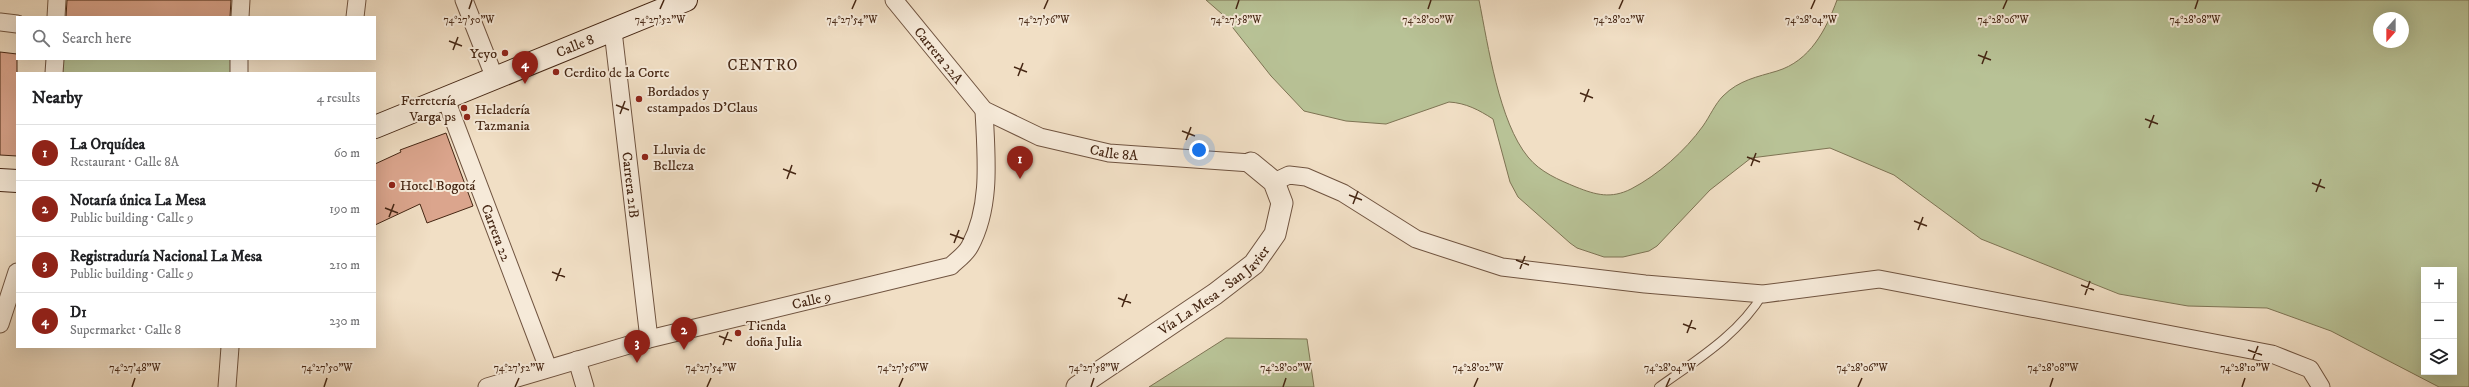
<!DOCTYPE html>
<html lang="en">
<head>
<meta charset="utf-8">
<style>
  body { margin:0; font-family:"IM FELL DW Pica",serif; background:#f2f2f2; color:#202124 }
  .controls { position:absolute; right:12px; bottom:12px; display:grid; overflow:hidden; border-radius:0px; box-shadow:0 4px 16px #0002 }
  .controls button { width:36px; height:36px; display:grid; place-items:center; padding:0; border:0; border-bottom:1px solid #e0e0e0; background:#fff; color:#202124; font:20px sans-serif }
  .compass { position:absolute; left:2373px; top:12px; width:36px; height:36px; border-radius:50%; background:#fff; box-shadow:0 4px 16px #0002; rotate:201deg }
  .you { position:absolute; left:1199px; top:150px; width:14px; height:14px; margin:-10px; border:3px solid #fff; border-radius:50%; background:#1a73e8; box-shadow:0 0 0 6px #1a73e833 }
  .badge { display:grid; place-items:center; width:26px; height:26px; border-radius:50%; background:#8f2418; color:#fff; font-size:13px; font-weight:700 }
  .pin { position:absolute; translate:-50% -33px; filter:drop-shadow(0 1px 2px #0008) }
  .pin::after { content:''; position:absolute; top:21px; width:14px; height:12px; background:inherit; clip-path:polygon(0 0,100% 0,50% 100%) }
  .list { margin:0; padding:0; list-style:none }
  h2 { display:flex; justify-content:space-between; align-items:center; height:52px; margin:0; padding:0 16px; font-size:17px }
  h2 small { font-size:13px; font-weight:400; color:#757577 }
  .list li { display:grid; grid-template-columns:26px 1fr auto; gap:12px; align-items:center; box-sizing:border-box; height:56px; padding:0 16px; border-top:1px solid #e0e0e0 }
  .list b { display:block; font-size:15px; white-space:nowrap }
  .list p { margin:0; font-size:13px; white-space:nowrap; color:#757577 }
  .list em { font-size:13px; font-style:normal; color:#757577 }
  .icon { flex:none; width:22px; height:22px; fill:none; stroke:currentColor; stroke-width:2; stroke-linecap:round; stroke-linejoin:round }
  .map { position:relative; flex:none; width:2469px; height:387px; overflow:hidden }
  .search { position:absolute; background:#fff; box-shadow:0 4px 16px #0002; left:16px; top:16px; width:360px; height:44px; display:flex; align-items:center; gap:10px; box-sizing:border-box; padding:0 14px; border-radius:0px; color:#757577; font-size:15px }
  .panel { position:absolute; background:#fff; box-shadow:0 4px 16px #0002; left:16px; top:72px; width:360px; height:276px; border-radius:0px }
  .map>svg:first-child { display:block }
  .green { fill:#b8c296; stroke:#7e7454; fill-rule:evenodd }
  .building { fill:#dba58d; stroke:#452613 }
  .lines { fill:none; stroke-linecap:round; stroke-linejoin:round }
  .service-casing { stroke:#705440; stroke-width:10 }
  .minor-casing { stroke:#705440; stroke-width:19 }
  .tertiary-casing { stroke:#705440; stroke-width:23 }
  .secondary-casing { stroke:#452613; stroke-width:24 }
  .service { stroke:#f6ead9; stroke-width:8 }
  .minor { stroke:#f6ead9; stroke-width:17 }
  .tertiary { stroke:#f6ead9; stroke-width:21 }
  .secondary { stroke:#f6ead9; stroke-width:22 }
  .ticks { fill:none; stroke:#452613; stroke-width:1.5 }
  .poi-dot { fill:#8f2418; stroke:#f6ead9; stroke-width:1.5 }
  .labels { text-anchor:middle; stroke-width:4; stroke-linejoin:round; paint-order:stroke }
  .street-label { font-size:14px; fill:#452613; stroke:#f6ead9 }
  .poi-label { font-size:14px; fill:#452613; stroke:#f6ead9; text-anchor:start }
  .neighbourhood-label { font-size:15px; letter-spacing:1px; fill:#452613; stroke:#f6ead9 }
  .ticks-label { font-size:10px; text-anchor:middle; fill:#452613; stroke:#f6ead9; stroke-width:4; stroke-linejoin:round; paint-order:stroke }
</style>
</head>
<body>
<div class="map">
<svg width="2469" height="387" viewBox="0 0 2469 387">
  <rect width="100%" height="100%" fill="#f1dfc5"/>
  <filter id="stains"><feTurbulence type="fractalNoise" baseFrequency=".005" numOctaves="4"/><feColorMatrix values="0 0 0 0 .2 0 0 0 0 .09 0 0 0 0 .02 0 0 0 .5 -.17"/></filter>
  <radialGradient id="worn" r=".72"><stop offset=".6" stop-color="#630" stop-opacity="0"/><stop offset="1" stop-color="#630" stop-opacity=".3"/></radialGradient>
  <g class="green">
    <path d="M 1206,0 L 1479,0 C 1488,45 1499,122 1528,157 C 1540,172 1559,180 1576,187 C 1596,195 1611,199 1631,189 C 1658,175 1685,151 1703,126 C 1710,116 1715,104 1723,96 C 1739,80 1757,77 1777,71 C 1810,61 1826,30 1837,0 L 2469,0 L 2469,387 L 2439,387 L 2331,331 L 2267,308 L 2188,306 L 2119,294 L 1981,239 L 1894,175 L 1830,148 L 1751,158 L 1710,190 L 1657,246 L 1649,251 L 1623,257 L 1604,257 L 1577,248 L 1570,243 L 1518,197 L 1510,182 L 1493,119 C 1479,110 1466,103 1449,102 L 1386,124 L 1346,121 L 1304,111 L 1271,76 L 1222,14 ZM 2379,18 L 2403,18 L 2403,42 L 2379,42 ZM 2424,270 L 2454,270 L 2454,372 L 2424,372 Z"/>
    <polygon points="55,59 239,59 239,73 54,73"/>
    <polygon points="1226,338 1307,339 1314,387 1149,387"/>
  </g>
  <g class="building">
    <polygon points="67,0 231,0 230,17 66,17"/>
    <polygon points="0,52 17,54 17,156 0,155"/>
    <polygon points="446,133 473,206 427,223 420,204 375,225 375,164 401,152 400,150"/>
  </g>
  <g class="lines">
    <g class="service-casing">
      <path id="service" d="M 1659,387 C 1698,359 1738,335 1763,294"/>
    </g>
    <g class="minor-casing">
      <g id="minor">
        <polyline points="464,0 494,76"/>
        <path id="s1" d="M 894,0 L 984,110 L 1040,137 L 1109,153 L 1251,163"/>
        <polyline points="56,17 57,0"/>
        <polyline points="240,17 241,0"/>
        <polyline points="355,17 357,0"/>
        <polyline points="0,22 17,24"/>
        <path id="s2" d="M 613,31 L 649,339"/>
        <polyline points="239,59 239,73"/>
        <polyline points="54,73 55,59"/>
        <path id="s3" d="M 445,97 L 548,368"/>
        <polyline points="1274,182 1289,175 1306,177 1343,193 1416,239 1502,267 1645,284 1763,294 1879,279 2272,354 2310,369 2321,387"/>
        <polyline points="0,324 17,272"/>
        <polyline points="577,360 585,387"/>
        <polyline points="227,387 230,347"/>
        <path id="s4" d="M 487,387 L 649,339 L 951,266 C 957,260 966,254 970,246 C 992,205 986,155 984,110"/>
      </g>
    </g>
    <g class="tertiary-casing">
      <g id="tertiary">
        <path id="s5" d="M 1077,387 L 1215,294 L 1254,264 L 1275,234 L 1282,203 L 1274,182 L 1251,163"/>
      </g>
    </g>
    <g class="secondary-casing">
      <g id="secondary">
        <path id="s6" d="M 375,127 L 686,0"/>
        <polyline points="0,180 17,181"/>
      </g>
    </g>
    <use href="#service" class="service"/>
    <use href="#minor" class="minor"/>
    <use href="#tertiary" class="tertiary"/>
    <use href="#secondary" class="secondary"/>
  </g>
  <path class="ticks" d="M 469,9 L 472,0M 660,9 L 664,0M 852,9 L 856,0M 1044,9 L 1048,0M 1236,9 L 1239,0M 1428,9 L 1431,0M 1619,9 L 1623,0M 1811,9 L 1815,0M 2003,9 L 2007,0M 2195,9 L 2198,0M 449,41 L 462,46M 453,50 L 458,37M 1978,55 L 1991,60M 1982,64 L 1987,51M 1014,67 L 1027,72M 1018,76 L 1023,63M 1580,93 L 1593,98M 1584,102 L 1589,89M 616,105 L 629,110M 620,114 L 625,101M 2145,119 L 2158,124M 2149,128 L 2154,115M 1182,131 L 1195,136M 1186,140 L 1191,127M 1747,157 L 1760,162M 1751,166 L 1756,153M 783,169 L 796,174M 787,179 L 792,165M 2312,183 L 2325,188M 2316,192 L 2321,179M 1349,195 L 1362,200M 1353,204 L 1358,191M 385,208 L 398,213M 389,217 L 394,204M 1914,221 L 1927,226M 1918,230 L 1923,217M 950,234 L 964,239M 954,243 L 959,230M 1516,260 L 1529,265M 1520,269 L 1525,256M 552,272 L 565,277M 556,281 L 561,268M 2081,285 L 2094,290M 2085,295 L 2090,281M 1118,298 L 1131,303M 1122,307 L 1127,294M 1683,324 L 1696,329M 1687,333 L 1692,320M 719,336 L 732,341M 723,345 L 728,332M 2248,350 L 2262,355M 2253,359 L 2258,346M 132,387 L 135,378M 324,387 L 327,378M 515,387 L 519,378M 707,387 L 711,378M 899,387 L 903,378M 1091,387 L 1094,378M 1283,387 L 1286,378M 1474,387 L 1478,378M 1666,387 L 1670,378M 1858,387 L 1862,378M 2050,387 L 2053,378M 2242,387 L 2245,378"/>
  <g class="poi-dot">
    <circle cx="505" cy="53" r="4"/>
    <circle cx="556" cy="72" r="4"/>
    <circle cx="639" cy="99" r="4"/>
    <circle cx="464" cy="108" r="4"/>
    <circle cx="467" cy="117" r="4"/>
    <circle cx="645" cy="157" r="4"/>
    <circle cx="392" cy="185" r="4"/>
    <circle cx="738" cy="333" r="4"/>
  </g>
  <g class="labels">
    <g class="street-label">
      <text dy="5" stroke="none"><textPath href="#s6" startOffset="216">Calle 8</textPath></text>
      <text dy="5" stroke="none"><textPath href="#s1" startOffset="71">Carrera 22A</textPath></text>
      <text dy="5" stroke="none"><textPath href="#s1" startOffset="280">Calle 8A</textPath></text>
      <text dy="5" stroke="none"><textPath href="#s2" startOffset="155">Carrera 21B</textPath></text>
      <text dy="5" stroke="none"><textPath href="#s3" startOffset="145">Carrera 22</textPath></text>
      <text dy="5" stroke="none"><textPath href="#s5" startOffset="168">Vía La Mesa - San Javier</textPath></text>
      <text dy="5" stroke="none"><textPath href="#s4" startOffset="336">Calle 9</textPath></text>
    </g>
    <g class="poi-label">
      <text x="497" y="58" text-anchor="end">Yeyo</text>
      <text x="564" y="77">Cerdito de la Corte</text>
      <text x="647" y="96">Bordados y<tspan x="647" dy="16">estampados D’Claus</tspan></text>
      <text x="456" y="105" text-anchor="end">Ferretería<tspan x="456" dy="16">Varga ps</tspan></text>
      <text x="475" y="114">Heladería<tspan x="475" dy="16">Tazmania</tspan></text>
      <text x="653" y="154">Lluvia de<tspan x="653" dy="16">Belleza</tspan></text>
      <text x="400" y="190">Hotel Bogotá</text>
      <text x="746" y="330">Tienda<tspan x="746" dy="16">doña Julia</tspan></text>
    </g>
    <g class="neighbourhood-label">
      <text x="763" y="70">CENTRO</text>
    </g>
  </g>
  <g class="ticks-label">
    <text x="469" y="23">74°27'50"W</text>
    <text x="660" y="23">74°27'52"W</text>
    <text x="852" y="23">74°27'54"W</text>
    <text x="1044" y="23">74°27'56"W</text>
    <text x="1236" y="23">74°27'58"W</text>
    <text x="1428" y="23">74°28'00"W</text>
    <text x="1619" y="23">74°28'02"W</text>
    <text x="1811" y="23">74°28'04"W</text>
    <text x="2003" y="23">74°28'06"W</text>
    <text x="2195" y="23">74°28'08"W</text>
    <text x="135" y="371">74°27'48"W</text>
    <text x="327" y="371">74°27'50"W</text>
    <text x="519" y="371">74°27'52"W</text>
    <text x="711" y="371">74°27'54"W</text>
    <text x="903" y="371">74°27'56"W</text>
    <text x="1094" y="371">74°27'58"W</text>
    <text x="1286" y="371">74°28'00"W</text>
    <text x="1478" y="371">74°28'02"W</text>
    <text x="1670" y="371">74°28'04"W</text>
    <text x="1862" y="371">74°28'06"W</text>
    <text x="2053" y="371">74°28'08"W</text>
    <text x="2245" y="371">74°28'10"W</text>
  </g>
  <rect width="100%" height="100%" filter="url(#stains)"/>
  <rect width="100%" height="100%" fill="url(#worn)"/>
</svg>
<div class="controls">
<button>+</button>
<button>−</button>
<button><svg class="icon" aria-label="layers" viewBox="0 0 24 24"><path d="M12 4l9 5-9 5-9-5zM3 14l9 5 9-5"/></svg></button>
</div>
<svg class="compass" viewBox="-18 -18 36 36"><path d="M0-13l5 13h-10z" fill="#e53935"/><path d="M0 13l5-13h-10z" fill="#757577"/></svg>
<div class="you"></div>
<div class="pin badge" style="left:1020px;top:179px">1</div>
<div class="pin badge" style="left:684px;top:350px">2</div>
<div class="pin badge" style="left:637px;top:363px">3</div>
<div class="pin badge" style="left:525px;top:84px">4</div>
<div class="search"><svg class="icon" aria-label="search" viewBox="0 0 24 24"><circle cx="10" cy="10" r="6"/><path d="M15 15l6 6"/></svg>Search here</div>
<section class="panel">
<h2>Nearby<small>4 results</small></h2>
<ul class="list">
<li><span class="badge">1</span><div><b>La Orquídea</b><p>Restaurant · Calle 8A</p></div><em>60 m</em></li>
<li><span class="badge">2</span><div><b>Notaría única La Mesa</b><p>Public building · Calle 9</p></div><em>190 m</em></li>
<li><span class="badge">3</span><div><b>Registraduría Nacional La Mesa</b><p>Public building · Calle 9</p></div><em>210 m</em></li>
<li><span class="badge">4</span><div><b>D1</b><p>Supermarket · Calle 8</p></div><em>230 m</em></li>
</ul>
</section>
</div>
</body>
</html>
